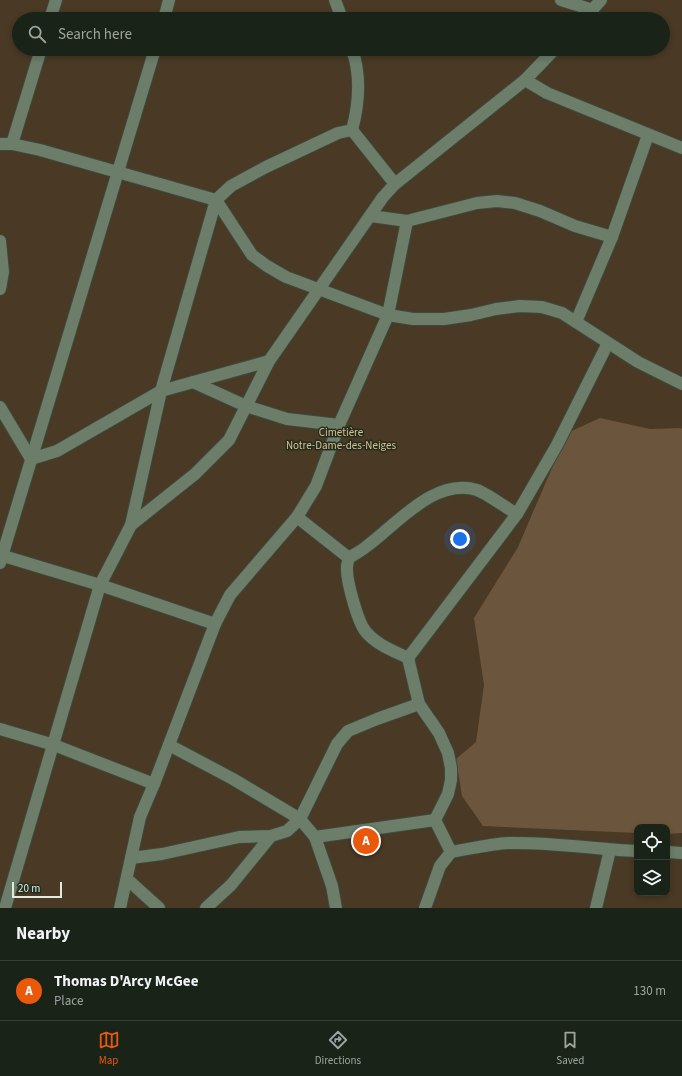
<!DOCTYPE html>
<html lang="en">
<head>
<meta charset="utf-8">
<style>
  body { margin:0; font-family:"Source Sans 3",sans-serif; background:#222b21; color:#f1f3f6 }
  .controls { position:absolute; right:12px; bottom:12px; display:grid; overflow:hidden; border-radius:8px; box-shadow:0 2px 6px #0003 }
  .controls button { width:36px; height:36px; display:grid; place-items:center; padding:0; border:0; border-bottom:1px solid #374037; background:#192318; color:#f1f3f6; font:20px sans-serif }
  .scale { position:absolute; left:12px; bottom:10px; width:50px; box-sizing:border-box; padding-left:4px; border:2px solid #e0eadf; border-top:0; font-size:11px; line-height:14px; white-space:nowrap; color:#e0eadf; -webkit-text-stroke:3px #212f20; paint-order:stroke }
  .you { position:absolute; left:460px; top:539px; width:14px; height:14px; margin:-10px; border:3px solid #fff; border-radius:50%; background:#1a73e8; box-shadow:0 0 0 6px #1a73e833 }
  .badge { display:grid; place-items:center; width:26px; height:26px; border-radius:50%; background:#ea580c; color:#fff; font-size:13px; font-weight:700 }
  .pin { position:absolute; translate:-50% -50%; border:2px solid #fff; box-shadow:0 1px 4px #0006 }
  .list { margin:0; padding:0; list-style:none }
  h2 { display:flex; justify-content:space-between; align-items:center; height:52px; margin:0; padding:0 16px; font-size:17px }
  h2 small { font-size:13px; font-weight:400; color:#9fa4a2 }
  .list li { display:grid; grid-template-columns:26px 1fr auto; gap:12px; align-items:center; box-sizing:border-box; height:60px; padding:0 16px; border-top:1px solid #374037 }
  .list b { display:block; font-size:15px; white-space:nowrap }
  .list p { margin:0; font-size:13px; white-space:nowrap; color:#9fa4a2 }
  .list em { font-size:13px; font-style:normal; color:#9fa4a2 }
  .icon { flex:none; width:22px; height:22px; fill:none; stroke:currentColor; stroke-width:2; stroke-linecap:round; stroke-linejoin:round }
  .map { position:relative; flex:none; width:682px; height:908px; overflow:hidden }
  .search { position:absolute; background:#192318; box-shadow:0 2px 6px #0003; left:12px; right:12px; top:12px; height:44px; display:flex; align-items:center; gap:10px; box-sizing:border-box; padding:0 14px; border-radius:22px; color:#9fa4a2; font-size:15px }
  .sheet { height:112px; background:#192318 }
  nav { display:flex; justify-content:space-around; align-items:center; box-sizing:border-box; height:56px; border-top:1px solid #374037; background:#192318; font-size:11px; color:#9fa4a2 }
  nav a { display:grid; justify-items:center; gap:2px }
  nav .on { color:#ea580c }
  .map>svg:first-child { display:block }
  .green { fill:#493925; fill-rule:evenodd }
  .forest { fill:#6b563d }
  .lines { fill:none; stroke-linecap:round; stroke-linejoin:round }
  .minor-casing { stroke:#3d4a3c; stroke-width:14 }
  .minor { stroke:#6c7d6a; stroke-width:12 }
  .labels { text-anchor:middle; stroke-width:3; stroke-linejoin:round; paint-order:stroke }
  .park-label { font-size:11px; fill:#e2bc8b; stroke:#212f20 }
</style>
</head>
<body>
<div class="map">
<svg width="682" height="908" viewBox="0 0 682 908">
  <rect width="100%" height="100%" fill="#212f20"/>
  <path class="green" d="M 0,0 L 682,0 L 682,908 L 0,908 ZM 19,19 L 663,19 L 663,49 L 19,49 ZM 637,827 L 667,827 L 667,893 L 637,893 Z"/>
  <polygon class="forest" points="600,418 650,429 681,428 682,429 682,833 667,834 667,827 637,827 637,833 483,826 462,796 456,759 476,742 484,685 474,618 518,547 567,433"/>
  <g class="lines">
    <g class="minor-casing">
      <g id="minor">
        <polyline points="335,0 342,19"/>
        <polyline points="561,0 593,10"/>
        <polyline points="50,19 56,0"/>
        <polyline points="164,19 169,0"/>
        <polyline points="584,19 601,0"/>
        <polyline points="41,49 12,144 40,150 216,200 252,255 267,266 286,277 388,315 413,319 444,319 471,315 496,309 520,306 542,307 562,313 638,362 682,384"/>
        <polyline points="525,80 547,93 682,148"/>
        <path d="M 352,130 C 359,104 361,75 352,49"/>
        <polyline points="0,144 12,144"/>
        <polyline points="371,216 407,221 477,203 497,201 515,203 540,211 575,226 612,237"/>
        <polyline points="0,241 3,272 0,289"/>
        <polyline points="576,322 612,237 648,135"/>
        <polyline points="193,382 246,406 287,419 339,425"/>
        <polyline points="0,407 31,459 57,451 161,391 269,361"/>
        <polyline points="297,517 349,558"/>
        <polyline points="131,525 161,391 216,200 231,186 266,167 338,133 352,130 395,184"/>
        <polyline points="0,555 100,585 215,624 154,784 54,745 0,729"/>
        <polyline points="0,563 155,49"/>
        <polyline points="215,624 230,595 297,517 316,486 339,425 388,315 407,221"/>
        <polyline points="408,658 517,514 557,445 608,343"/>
        <polyline points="315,837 435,820"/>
        <path d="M 451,852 L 435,820 L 448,794 L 451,780 L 451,768 L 448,753 L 439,733 L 419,704 L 408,658 C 394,651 377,645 366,632 C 358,623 346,580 347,567 C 347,564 348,561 349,558 C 355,554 361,551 367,546 C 397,524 435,477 477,490 C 488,494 506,508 517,514"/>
        <polyline points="667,852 682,853"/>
        <polyline points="131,858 162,854 239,837 271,836 287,831 300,819 233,779 169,745"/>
        <polyline points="127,879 159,908"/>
        <polyline points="5,908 100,585 131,525 195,474 229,440 269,361 383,197 395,184 525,80 555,49"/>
        <polyline points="120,908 140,817 154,784"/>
        <polyline points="206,908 231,885 271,836"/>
        <polyline points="336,908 332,886 315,837 300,819 337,744 348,731 377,719 419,704"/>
        <path d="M 425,908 L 440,866 L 451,852 C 470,849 489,844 509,843 C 552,842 594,849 637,851"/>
        <polyline points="596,908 610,850"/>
      </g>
    </g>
    <use href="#minor" class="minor"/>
  </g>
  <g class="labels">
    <g class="park-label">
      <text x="341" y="436">Cimetière<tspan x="341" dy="13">Notre-Dame-des-Neiges</tspan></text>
    </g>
  </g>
</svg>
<div class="controls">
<button><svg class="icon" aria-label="locate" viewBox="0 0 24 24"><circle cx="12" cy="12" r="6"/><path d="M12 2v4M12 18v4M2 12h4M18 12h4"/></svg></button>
<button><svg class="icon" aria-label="layers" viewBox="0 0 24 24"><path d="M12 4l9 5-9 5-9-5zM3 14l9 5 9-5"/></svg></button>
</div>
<div class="scale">20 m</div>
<div class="you"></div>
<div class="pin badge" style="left:366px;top:841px">A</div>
<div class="search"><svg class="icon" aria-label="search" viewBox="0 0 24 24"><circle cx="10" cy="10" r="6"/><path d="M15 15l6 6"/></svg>Search here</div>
</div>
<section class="sheet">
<h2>Nearby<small></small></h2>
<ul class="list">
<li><span class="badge">A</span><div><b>Thomas D'Arcy McGee</b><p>Place</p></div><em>130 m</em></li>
</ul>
</section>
<nav>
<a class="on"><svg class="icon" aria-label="map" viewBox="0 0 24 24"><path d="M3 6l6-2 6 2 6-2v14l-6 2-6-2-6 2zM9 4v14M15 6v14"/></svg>Map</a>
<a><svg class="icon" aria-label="directions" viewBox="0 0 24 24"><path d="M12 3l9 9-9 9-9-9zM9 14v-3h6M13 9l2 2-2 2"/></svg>Directions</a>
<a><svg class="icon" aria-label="saved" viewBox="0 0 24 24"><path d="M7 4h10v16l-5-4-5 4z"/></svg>Saved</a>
</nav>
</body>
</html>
